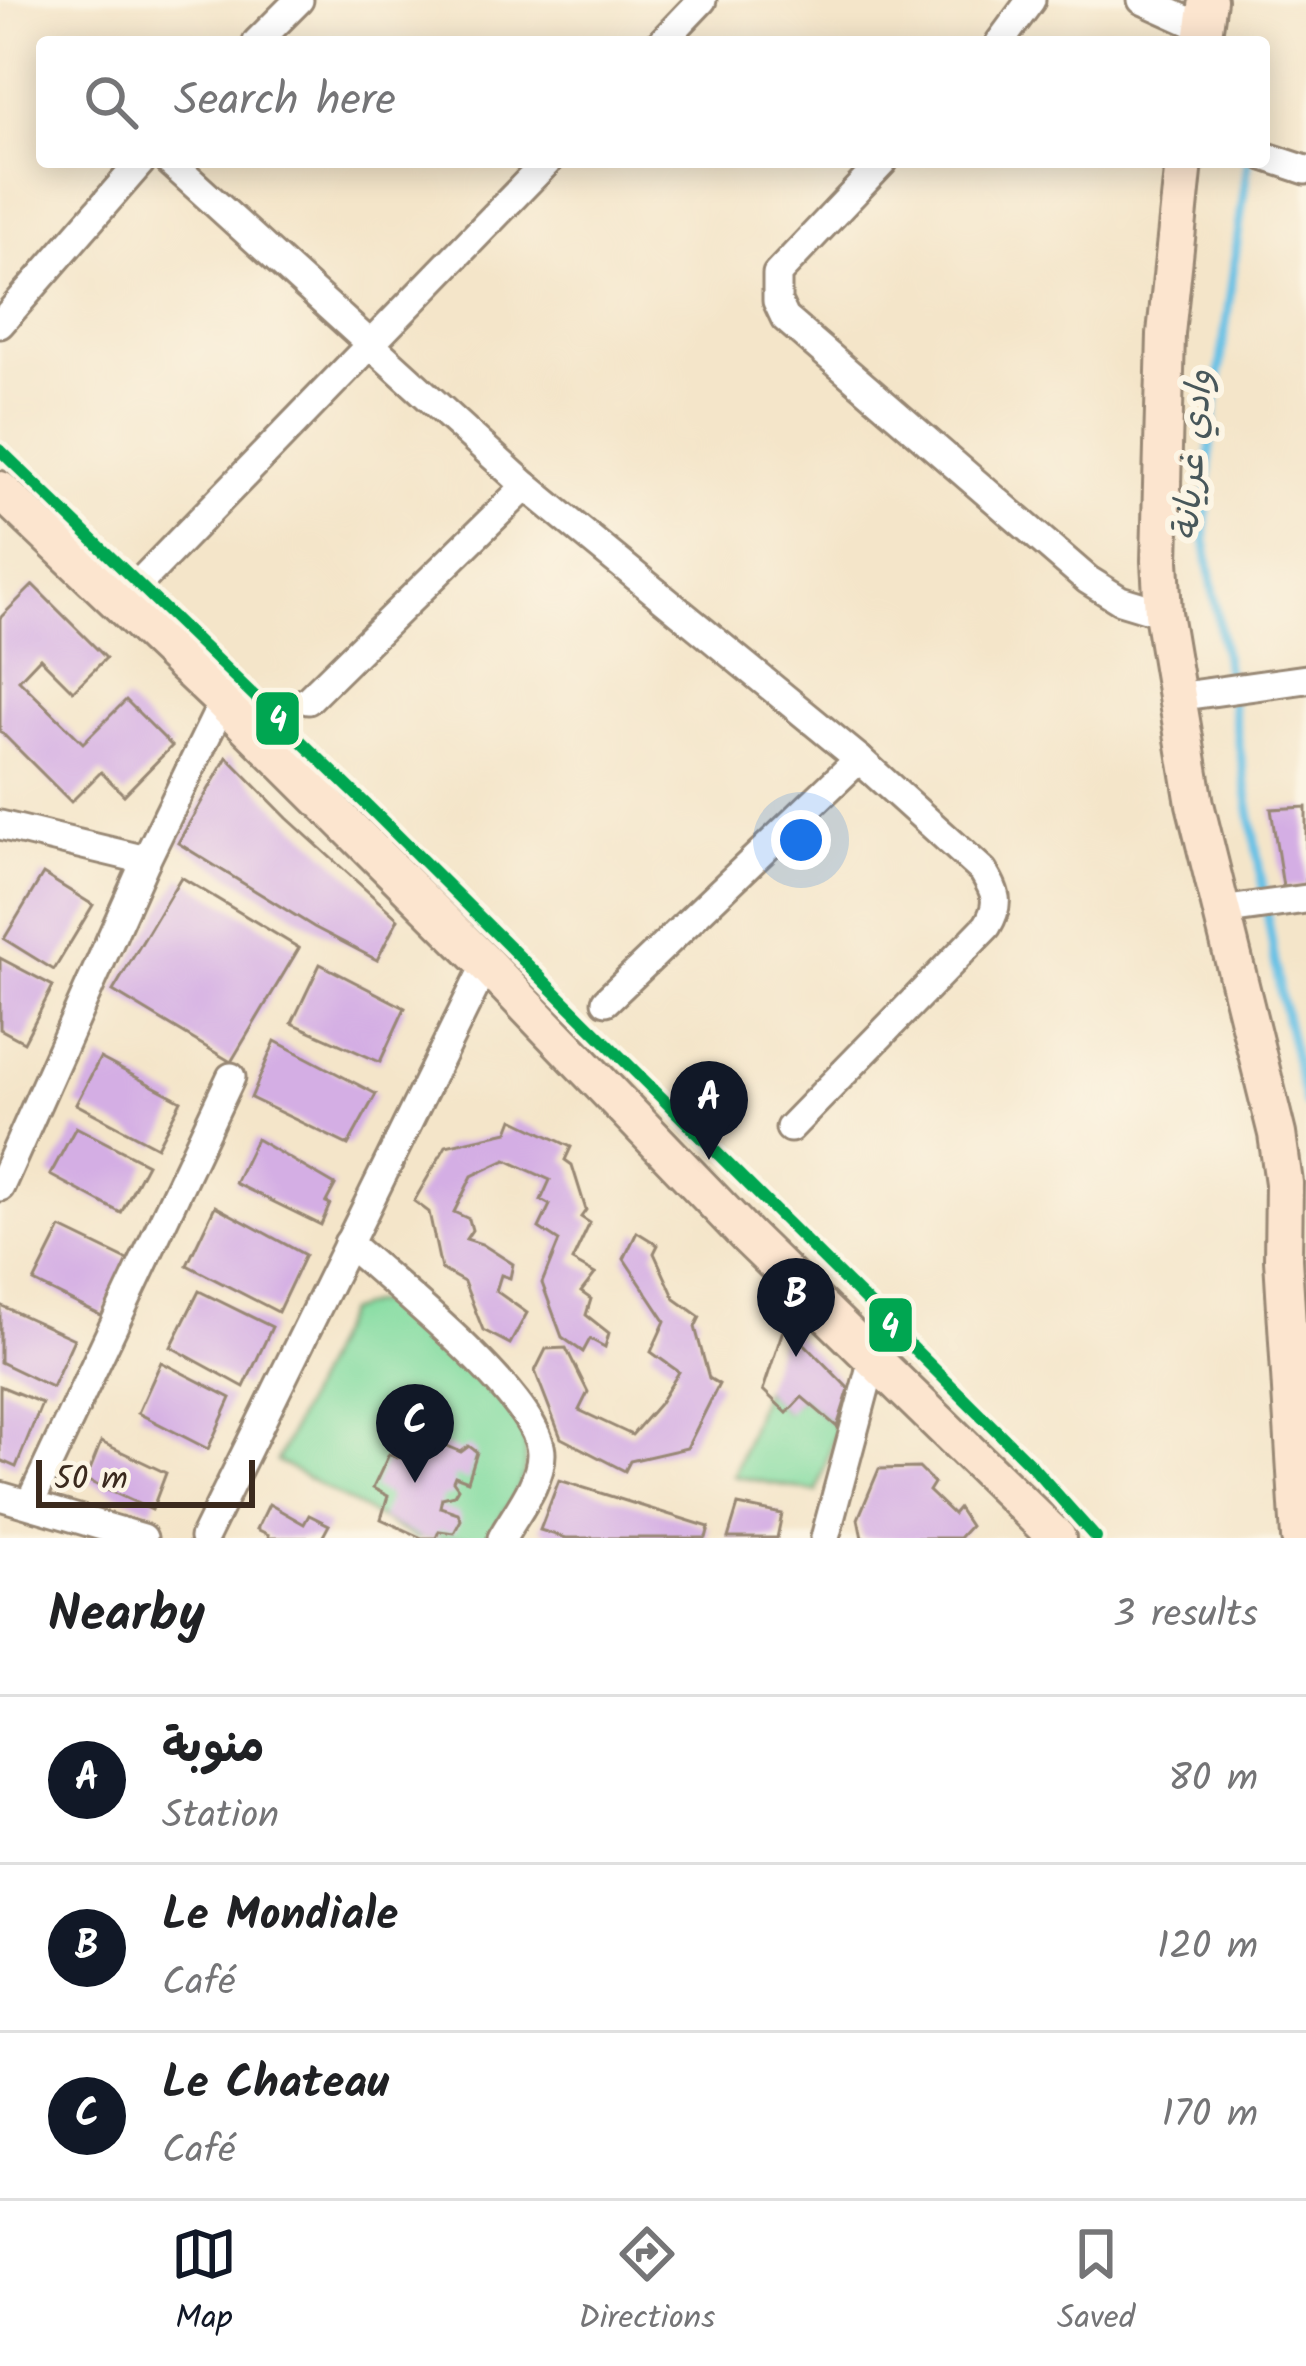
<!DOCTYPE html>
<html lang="en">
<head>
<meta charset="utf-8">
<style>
  body { margin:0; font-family:Kalam,"Playpen Sans Arabic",sans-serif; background:#f6f6f6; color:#202124 }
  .scale { position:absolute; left:36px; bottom:30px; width:219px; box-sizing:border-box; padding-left:12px; border:6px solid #3b2a1e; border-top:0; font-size:33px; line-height:42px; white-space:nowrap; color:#3b2a1e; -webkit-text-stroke:9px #fcf5e5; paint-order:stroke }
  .you { position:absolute; left:801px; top:840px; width:42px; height:42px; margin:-30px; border:9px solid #fff; border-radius:50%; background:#1a73e8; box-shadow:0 0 0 18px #1a73e833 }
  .badge { display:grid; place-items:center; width:78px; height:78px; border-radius:50%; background:#111827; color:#fff; font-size:39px; font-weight:700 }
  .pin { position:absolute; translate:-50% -99px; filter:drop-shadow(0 3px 6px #0008) }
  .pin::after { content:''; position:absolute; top:63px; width:42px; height:36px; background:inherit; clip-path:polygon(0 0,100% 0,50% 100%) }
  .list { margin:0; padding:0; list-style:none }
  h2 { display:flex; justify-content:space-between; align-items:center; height:156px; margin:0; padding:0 48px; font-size:51px }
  h2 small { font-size:39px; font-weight:400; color:#757577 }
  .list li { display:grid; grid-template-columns:78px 1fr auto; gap:36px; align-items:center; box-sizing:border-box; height:168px; padding:0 48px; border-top:3px solid #e0e0e0 }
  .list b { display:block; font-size:45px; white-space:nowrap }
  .list p { margin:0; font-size:39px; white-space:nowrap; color:#757577 }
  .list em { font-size:39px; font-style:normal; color:#757577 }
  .icon { flex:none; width:66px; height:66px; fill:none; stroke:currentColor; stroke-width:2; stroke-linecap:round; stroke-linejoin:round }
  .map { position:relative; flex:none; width:1306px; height:1538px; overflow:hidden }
  .search { position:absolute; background:#fff; box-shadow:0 6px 30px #0003; left:36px; right:36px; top:36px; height:132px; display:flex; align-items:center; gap:30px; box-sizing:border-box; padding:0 42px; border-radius:12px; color:#757577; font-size:45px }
  .sheet { height:660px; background:#fff }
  nav { display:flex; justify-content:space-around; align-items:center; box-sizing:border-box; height:168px; border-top:3px solid #e0e0e0; background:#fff; font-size:33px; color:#757577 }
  nav a { display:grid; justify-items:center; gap:6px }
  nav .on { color:#111827 }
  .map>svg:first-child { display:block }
  .green { fill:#83dca1; stroke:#5f8360; stroke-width:3 }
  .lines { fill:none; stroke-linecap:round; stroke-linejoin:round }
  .stream { stroke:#67c1e5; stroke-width:9 }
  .building { fill:#d4aee4 }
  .street-casing { stroke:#988874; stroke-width:33 }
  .secondary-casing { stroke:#988874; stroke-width:42 }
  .street { stroke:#fff; stroke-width:27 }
  .secondary { stroke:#fce5cf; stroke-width:36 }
  .rail-1-casing { stroke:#fcf5e5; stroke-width:21 }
  .rail-1 { stroke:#00a651; stroke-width:12 }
  .labels { text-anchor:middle; stroke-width:12; stroke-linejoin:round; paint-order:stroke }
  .water-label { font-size:36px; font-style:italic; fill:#48575a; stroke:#fcf5e5 }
  .line-badge { stroke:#fcf5e5; stroke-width:4.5 }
  .badge-label { font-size:33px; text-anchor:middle; font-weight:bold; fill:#fff }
</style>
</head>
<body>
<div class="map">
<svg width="1306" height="1538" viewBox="0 0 1306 1538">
  <rect width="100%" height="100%" fill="#fcf5e5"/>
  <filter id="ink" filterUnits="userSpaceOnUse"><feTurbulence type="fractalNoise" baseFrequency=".00833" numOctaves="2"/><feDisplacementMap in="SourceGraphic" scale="24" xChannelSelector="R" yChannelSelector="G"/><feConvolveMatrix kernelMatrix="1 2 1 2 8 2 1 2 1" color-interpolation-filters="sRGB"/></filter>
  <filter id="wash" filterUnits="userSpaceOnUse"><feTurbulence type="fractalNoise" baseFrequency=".004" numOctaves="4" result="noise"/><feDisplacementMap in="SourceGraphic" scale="48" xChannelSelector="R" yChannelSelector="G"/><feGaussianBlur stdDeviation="2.7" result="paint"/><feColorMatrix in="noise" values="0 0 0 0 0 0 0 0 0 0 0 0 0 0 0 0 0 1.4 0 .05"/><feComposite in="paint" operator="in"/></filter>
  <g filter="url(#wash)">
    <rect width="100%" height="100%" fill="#f4e5c9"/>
    <g class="green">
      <path d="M 372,1303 L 391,1303 L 408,1310 L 519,1418 C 538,1472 515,1493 488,1538 L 415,1538 L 277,1461 L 346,1312 Z"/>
      <polygon points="763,1390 786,1412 802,1397 837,1427 817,1492 734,1476"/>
    </g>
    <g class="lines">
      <polyline class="stream" points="1248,162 1211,435 1205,540 1281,997 1306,1104"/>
    </g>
    <g id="blocks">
      <g class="building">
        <polygon points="33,585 106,658 73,691 40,658 19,680 83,743 126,700 172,746 124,795 101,772 71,802 0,731 0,618"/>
        <polygon points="227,757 287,818 398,919 377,960 314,927 178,843"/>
        <polygon points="1306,807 1306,886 1283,887 1271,809"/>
        <polygon points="43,874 93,905 54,970 4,939"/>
        <polygon points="181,877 299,948 231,1062 113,991"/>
        <polygon points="0,958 53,986 24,1042 0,1029"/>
        <polygon points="320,964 405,1008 380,1062 292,1023"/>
        <polygon points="275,1041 376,1094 348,1145 251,1098"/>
        <polygon points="100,1058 181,1101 157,1147 76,1104"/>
        <polygon points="513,1119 571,1147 565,1160 572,1165 586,1210 581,1217 590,1223 572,1261 595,1274 581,1292 591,1299 586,1315 609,1333 605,1347 590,1339 583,1352 562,1337 542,1283 559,1241 539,1228 550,1205 541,1200 550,1180 506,1160 472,1176 454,1212 469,1219 472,1230 466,1239 482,1244 513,1264 510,1278 501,1275 496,1291 527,1313 510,1344 483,1330 464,1282 441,1269 429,1212 414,1201 446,1146 508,1132"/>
        <polygon points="76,1127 147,1164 121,1213 50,1175"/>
        <polygon points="256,1139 335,1185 326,1202 330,1204 321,1225 235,1183"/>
        <polygon points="215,1206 305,1255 278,1312 187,1265"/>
        <polygon points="61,1228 129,1261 102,1316 34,1282"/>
        <polygon points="637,1232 658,1245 654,1253 675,1299 700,1317 695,1327 709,1378 719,1384 687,1448 630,1461 625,1471 561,1438 535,1371 546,1349 566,1348 588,1392 579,1410 632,1435 659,1404 679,1372 651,1352 665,1321 624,1259"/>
        <polygon points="199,1291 272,1327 244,1387 171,1347"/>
        <polygon points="0,1305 74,1339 52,1387 0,1362"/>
        <polygon points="785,1324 849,1389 837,1427 802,1397 787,1413 763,1390"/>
        <polygon points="161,1362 231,1398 208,1449 138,1413"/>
        <polygon points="0,1386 42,1403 16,1467 0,1460"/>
        <polygon points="424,1428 436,1435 440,1443 461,1452 469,1446 477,1452 468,1481 455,1476 453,1481 458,1488 454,1495 442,1498 440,1507 458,1513 461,1520 454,1533 439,1531 436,1538 422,1538 381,1519 388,1496 373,1488 389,1454 407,1460 413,1433"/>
        <polygon points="101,1442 166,1473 152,1510 86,1480"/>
        <polygon points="919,1468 934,1483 929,1491 953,1514 958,1508 970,1526 959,1538 862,1538 858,1519 879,1469"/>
        <polygon points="559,1480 709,1527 706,1538 566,1538 540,1530"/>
        <polygon points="269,1504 304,1524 309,1515 329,1525 322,1538 268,1538 269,1535 257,1529"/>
        <polygon points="738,1505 782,1514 777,1538 728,1538"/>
      </g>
    </g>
  </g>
  <g filter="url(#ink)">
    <use href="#blocks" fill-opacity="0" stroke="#988874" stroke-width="3"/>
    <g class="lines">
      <g class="street-casing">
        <g id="street">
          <polyline points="1142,0 1204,28"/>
          <polyline points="257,42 299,0"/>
          <polyline points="662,42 702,0"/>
          <polyline points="1000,42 1031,0"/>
          <polyline points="1264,156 1306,170"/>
          <path d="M 170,162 L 526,486 L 859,759 L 983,871 C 996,893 1001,903 987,926 L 790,1128"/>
          <polyline points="883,162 777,274 777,301 785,318 1088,580 1120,600 1163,613"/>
          <polyline points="0,324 141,162"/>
          <polyline points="120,603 547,162"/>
          <polyline points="1176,697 1306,679"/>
          <polyline points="308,700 526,486"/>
          <polyline points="0,825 146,860"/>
          <polyline points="1221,911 1306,899"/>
          <polyline points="606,1001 859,759"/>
          <polyline points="0,1187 146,860 223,702"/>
          <path d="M 348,1243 C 391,1282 541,1400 541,1454 C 541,1483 516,1513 502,1538"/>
          <polyline points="0,1496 143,1538"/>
          <polyline points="30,1503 231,1077"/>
          <polyline points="204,1538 486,964"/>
          <polyline points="825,1538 874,1355"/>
        </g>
      </g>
      <g class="secondary-casing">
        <g id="secondary">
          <polyline points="1202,42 1208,0"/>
          <polyline points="1184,162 1166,334 1160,561 1163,613 1195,804 1277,1134 1284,1183 1283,1259 1300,1538"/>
          <polyline points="0,490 223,702 486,964 748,1237 1057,1538"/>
        </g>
      </g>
      <use href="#street" class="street"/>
      <use href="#secondary" class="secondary"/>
      <g class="rail-1-casing">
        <polyline id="rail-1" points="0,450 368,806 1031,1465 1096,1538"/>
      </g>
      <use href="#rail-1" class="rail-1"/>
    </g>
  </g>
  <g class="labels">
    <g class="water-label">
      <text transform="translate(1191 455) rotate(-85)" y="13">وادي غريانة</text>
    </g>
  </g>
  <g class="line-badge">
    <rect x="254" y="690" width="47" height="57" rx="12" fill="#00a651"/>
    <rect x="867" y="1296" width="47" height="58" rx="12" fill="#00a651"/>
  </g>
  <g class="badge-label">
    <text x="278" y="730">4</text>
    <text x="890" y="1337">4</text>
  </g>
</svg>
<div class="scale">50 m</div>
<div class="you"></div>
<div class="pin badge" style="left:709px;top:1160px">A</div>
<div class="pin badge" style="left:796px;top:1357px">B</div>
<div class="pin badge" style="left:415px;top:1483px">C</div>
<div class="search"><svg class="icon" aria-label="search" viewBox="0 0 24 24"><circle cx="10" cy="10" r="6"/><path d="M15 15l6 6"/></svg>Search here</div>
</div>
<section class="sheet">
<h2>Nearby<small>3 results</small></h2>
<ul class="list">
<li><span class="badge">A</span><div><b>منوبة</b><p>Station</p></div><em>80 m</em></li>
<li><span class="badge">B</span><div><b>Le Mondiale</b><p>Café</p></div><em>120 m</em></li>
<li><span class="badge">C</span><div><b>Le Chateau</b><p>Café</p></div><em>170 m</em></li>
</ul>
</section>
<nav>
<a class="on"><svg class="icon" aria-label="map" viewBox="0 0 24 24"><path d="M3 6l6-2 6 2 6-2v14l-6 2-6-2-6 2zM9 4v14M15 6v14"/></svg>Map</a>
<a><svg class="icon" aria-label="directions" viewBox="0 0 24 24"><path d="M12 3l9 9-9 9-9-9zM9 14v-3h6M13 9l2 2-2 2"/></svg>Directions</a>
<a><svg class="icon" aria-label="saved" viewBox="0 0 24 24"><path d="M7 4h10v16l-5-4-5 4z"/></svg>Saved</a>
</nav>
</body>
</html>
